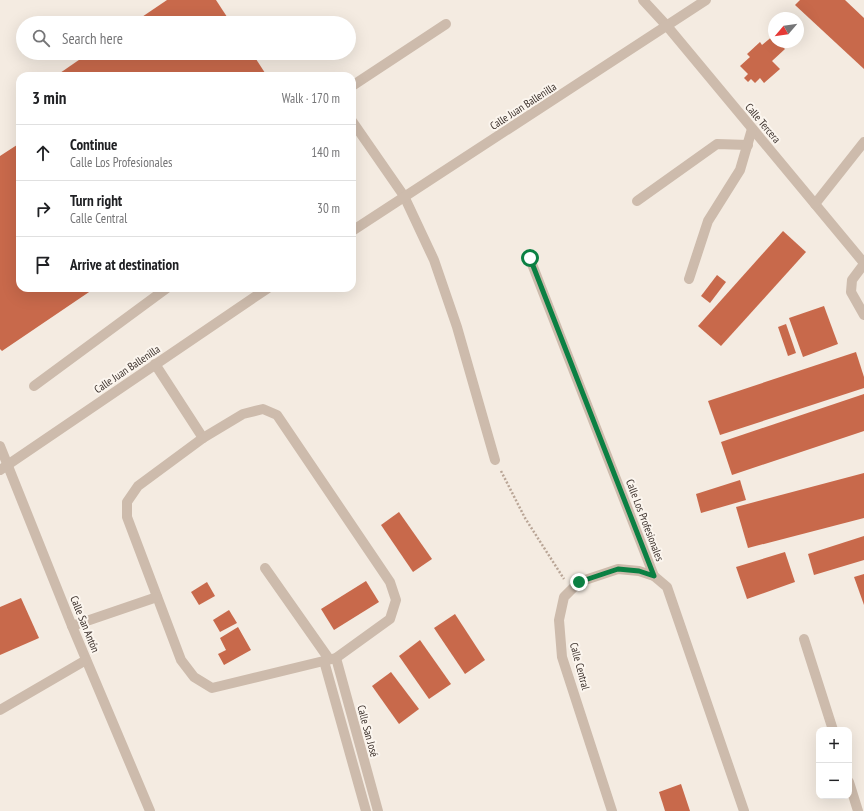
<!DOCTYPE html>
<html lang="en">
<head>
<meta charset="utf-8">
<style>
  body { margin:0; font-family:"PT Sans Narrow",sans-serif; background:#f2f2f2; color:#202124 }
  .controls { position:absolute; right:12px; bottom:12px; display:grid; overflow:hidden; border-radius:8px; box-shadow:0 4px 16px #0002 }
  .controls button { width:36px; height:36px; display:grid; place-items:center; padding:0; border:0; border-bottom:1px solid #e0e0e0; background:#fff; color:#202124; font:20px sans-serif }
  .compass { position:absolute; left:768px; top:12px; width:36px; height:36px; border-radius:50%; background:#fff; box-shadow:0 4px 16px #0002; rotate:241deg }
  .stop { position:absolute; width:12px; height:12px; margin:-9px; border:3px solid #0b8043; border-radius:50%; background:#fff }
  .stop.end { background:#0b8043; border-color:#fff; box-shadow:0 1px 4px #0008 }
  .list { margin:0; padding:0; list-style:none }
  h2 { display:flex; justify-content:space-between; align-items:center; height:52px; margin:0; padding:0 16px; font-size:17px }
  h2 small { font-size:13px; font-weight:400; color:#757577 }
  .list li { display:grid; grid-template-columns:26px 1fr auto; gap:12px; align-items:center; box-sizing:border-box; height:56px; padding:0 16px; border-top:1px solid #e0e0e0 }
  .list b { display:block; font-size:15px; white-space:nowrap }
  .list p { margin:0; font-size:13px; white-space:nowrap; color:#757577 }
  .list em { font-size:13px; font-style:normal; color:#757577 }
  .icon { flex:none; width:22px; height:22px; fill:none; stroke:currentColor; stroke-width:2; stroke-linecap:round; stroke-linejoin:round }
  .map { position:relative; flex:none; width:864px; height:811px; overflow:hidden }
  .search { position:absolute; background:#fff; box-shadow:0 4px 16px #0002; left:16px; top:16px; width:340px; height:44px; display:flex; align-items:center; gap:10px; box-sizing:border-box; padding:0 14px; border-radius:22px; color:#757577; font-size:15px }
  .panel { position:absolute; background:#fff; box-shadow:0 4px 16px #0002; left:16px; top:72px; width:340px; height:220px; border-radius:12px }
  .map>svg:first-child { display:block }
  .building { fill:#c8694b }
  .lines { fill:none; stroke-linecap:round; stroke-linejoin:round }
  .path { stroke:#b9a596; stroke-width:2.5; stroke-dasharray:2 2; stroke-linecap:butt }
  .minor { stroke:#cdbbac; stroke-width:10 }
  .route { stroke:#0b8043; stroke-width:5 }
  .labels { text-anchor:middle; stroke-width:4; stroke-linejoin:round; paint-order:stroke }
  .street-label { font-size:11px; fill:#3b302b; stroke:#fbf5ee }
</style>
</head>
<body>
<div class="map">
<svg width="864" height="811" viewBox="0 0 864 811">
  <rect width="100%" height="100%" fill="#f4ebe1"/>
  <g class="building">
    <polygon points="167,0 216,0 231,23 133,23"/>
    <polygon points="800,0 845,0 864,18 864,69 795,5"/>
    <polygon points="774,35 774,42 778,42 785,49 772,61 780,69 764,83 760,78 755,83 751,79 748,82 744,78 748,74 740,66 750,57 747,54 760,42 762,45"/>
    <polygon points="89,53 252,53 267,76 62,76 60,73"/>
    <polygon points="20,143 20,288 95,288 2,351 0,349 0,156"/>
    <polygon points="783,231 806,252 721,346 698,326"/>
    <polygon points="717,275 726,282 710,303 701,296"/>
    <polygon points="824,306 838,344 803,357 789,318"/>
    <polygon points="786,324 796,353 788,356 778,327"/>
    <polygon points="856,352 864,377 864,388 720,435 708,401"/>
    <polygon points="864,394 864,431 732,475 721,442"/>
    <polygon points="864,473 864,518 748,548 736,507"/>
    <polygon points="740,480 746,500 701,513 696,494"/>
    <polygon points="399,512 432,559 413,572 381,525"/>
    <polygon points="864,536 864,560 814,575 808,554"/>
    <polygon points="785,552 795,582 747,599 736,567"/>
    <polygon points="864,574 864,605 854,577"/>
    <polygon points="366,581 379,602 334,630 321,609"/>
    <polygon points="207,582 215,596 199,605 191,592"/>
    <polygon points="21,598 39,638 0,655 0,607"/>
    <polygon points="229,610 237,623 220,632 213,620"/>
    <polygon points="455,614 485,660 465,674 434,628"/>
    <polygon points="238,627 251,650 224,665 218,654 226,650 220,638"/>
    <polygon points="420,640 451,684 429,699 399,656"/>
    <polygon points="391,672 419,709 399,724 372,686"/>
    <polygon points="681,784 690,811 665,811 659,792"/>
  </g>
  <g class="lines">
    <polyline class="path" points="501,471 525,518 564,579"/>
    <g class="minor">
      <polyline points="643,0 667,26 864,263"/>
      <polyline points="352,86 446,24"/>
      <polyline points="352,121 404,196 434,260 457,327 495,460"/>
      <polyline points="637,201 717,144 748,145"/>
      <polyline points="815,204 864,142"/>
      <polyline points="352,231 706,0"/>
      <polyline points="530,259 654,576 667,587 744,811"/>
      <polyline points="864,264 852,280 851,292 864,315"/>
      <polyline points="689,279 708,221 740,170 752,129"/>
      <polyline points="155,364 203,438"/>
      <polyline points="34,386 167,288"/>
      <polygon points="263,409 277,415 390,582 396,600 390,619 336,658 212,688 194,677 181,660 127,517 127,502 138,486 203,438 243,414"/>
      <polyline points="0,446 72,626 150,811"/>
      <polyline points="0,470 268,288"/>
      <polyline points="265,568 329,659"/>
      <polyline points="72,626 157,597"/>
      <polyline points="804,639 833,730"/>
      <polyline points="336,658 378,811"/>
      <polyline points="324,661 366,811"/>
      <polyline points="0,710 86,660"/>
      <polyline points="849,782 858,811"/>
      <polyline points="612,811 562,657 559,620 564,597 579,582 618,569 639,571 654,576"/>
    </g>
  </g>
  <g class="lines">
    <polyline class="route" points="530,258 654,576 639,571 618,569 579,582"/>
  </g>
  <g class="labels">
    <g class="street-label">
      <text transform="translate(523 106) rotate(-33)" y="4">Calle Juan Ballenilla</text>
      <text transform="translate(763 123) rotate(50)" y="4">Calle Tercera</text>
      <text transform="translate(127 369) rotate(-34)" y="4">Calle Juan Ballenilla</text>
      <text transform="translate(645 520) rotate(69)" y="4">Calle Los Profesionales</text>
      <text transform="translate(85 624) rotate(68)" y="4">Calle San Antón</text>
      <text transform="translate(580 666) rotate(75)" y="4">Calle Central</text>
      <text transform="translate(368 731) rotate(75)" y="4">Calle San José</text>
    </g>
  </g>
</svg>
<div class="controls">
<button>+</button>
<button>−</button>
</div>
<svg class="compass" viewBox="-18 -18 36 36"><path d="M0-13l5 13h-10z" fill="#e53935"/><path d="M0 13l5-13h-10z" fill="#757577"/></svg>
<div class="stop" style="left:530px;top:258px"></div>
<div class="stop end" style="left:579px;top:582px"></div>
<div class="search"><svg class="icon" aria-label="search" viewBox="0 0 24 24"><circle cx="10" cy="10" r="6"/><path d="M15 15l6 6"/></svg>Search here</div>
<section class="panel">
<h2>3 min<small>Walk · 170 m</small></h2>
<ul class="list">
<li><svg class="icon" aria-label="ahead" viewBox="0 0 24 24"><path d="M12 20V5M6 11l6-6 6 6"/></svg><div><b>Continue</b><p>Calle Los Profesionales</p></div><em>140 m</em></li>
<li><svg class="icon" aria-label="right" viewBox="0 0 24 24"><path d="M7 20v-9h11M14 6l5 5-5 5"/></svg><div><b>Turn right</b><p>Calle Central</p></div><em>30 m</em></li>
<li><svg class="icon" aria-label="arrive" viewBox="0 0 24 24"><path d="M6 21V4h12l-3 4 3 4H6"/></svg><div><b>Arrive at destination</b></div></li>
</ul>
</section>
</div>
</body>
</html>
